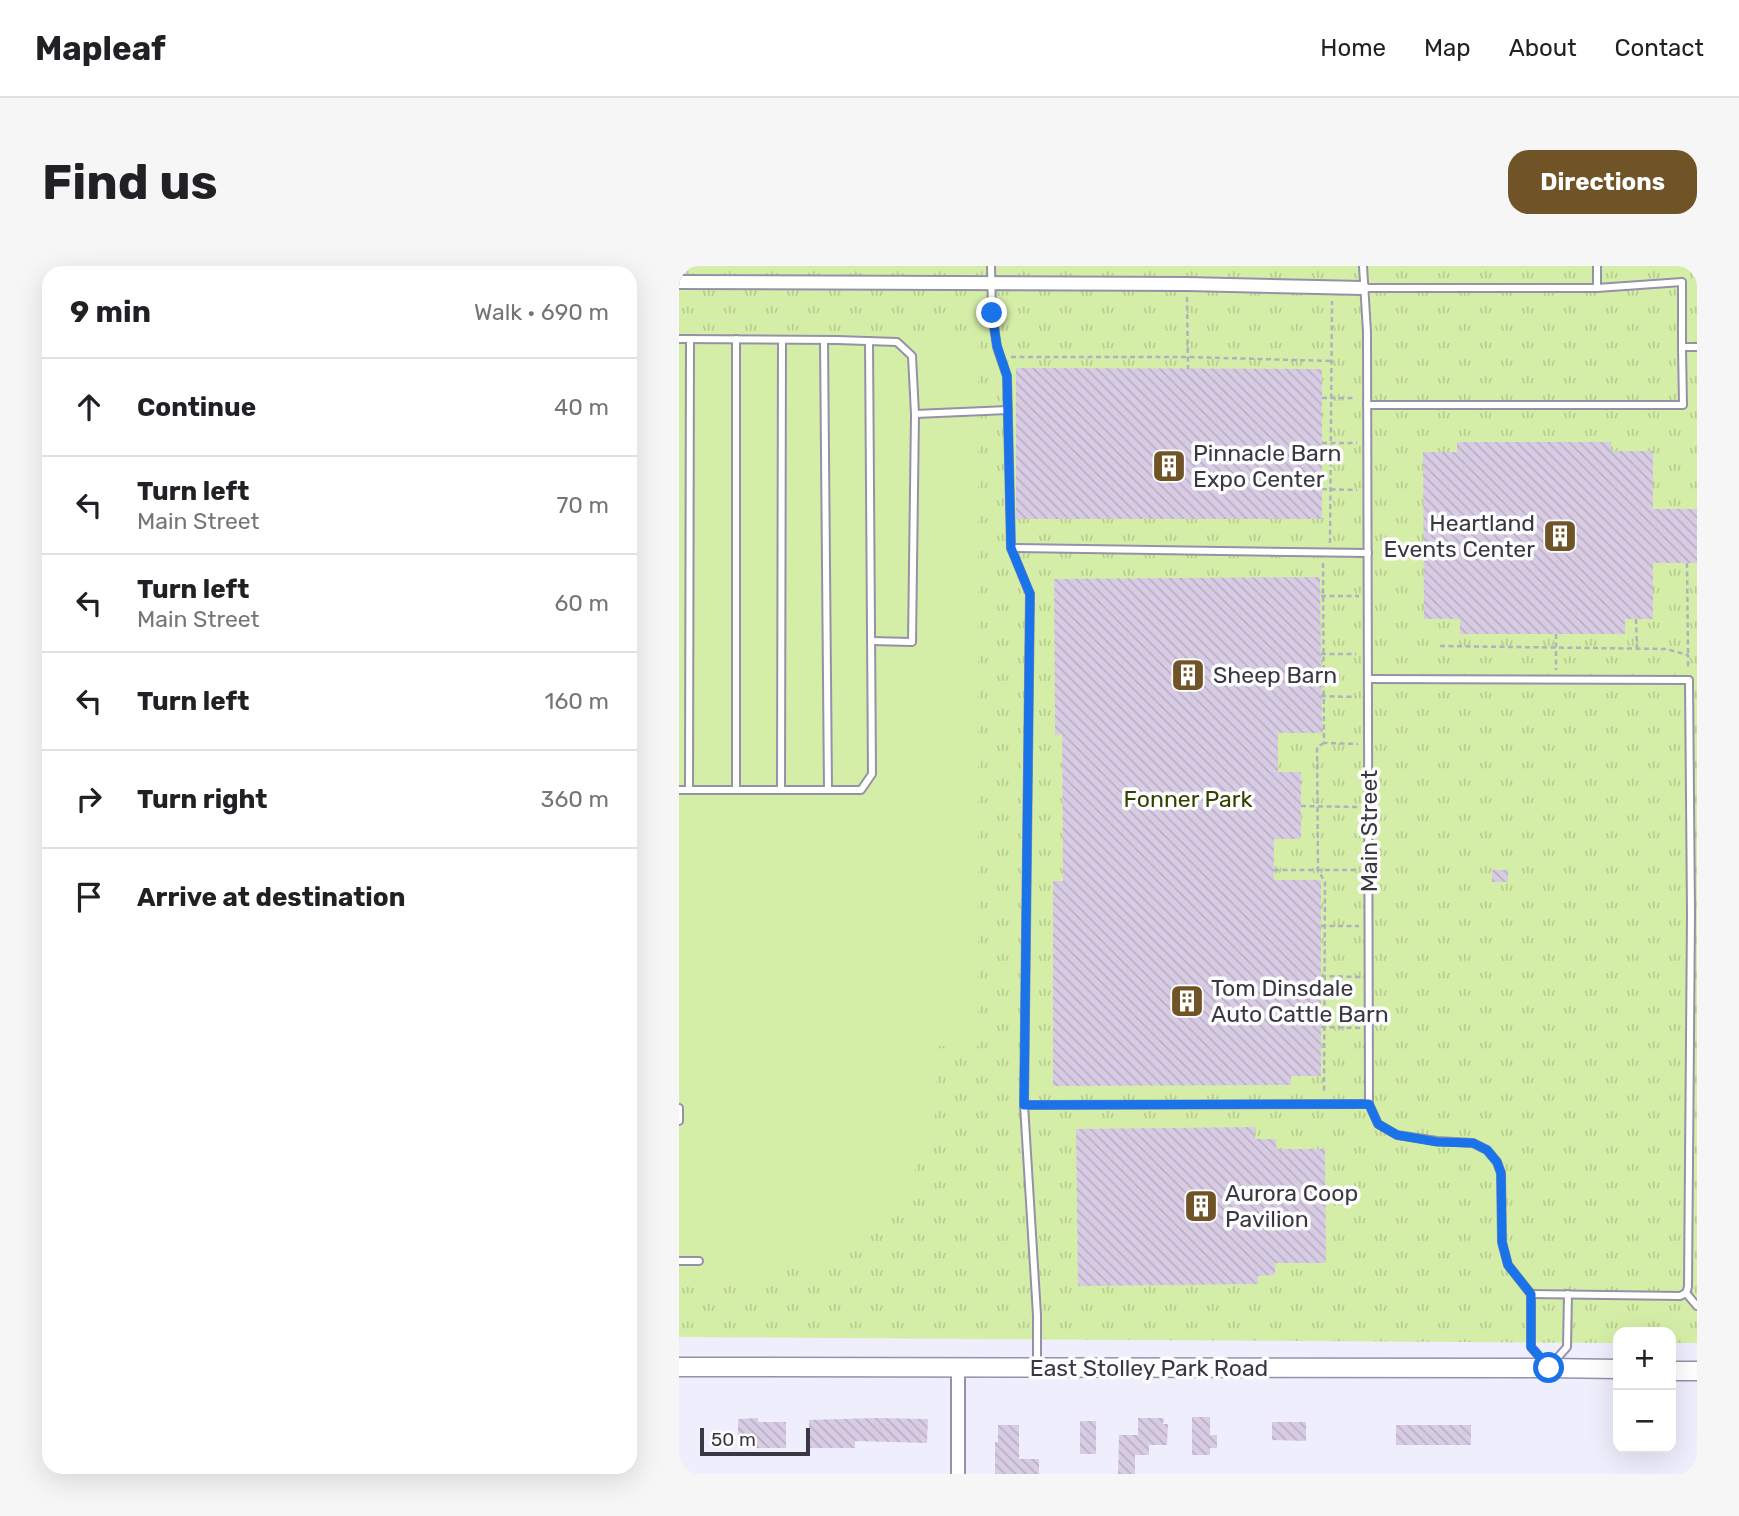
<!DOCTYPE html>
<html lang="en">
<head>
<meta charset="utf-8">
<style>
  body { margin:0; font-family:Rubik,sans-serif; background:#f6f6f6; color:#202124 }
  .controls { position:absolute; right:21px; bottom:21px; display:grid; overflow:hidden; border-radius:14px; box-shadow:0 7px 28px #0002 }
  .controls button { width:63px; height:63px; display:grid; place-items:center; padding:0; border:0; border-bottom:2px solid #e0e0e0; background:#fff; color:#202124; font:35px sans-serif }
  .scale { position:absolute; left:21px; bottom:18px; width:110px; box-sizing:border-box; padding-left:7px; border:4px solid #393842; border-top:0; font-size:19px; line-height:24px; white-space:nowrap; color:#393842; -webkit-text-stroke:5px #fdfdfd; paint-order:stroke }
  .stop { position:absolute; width:21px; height:21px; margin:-16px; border:5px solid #1a73e8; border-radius:50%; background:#fff }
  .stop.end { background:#1a73e8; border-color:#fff; box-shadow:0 2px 7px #0008 }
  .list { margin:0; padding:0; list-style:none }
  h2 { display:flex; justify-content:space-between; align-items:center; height:91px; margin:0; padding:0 28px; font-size:30px }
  h2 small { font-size:23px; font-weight:400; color:#757577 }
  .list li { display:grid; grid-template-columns:46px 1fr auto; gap:21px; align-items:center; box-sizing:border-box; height:98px; padding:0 28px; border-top:2px solid #e0e0e0 }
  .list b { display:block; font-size:26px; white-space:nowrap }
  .list p { margin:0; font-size:23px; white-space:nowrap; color:#757577 }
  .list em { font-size:23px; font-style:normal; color:#757577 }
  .icon { flex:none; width:38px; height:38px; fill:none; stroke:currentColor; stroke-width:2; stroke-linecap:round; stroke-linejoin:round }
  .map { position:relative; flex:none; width:1018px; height:1208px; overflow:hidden; border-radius:21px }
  header { display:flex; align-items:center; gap:42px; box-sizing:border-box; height:98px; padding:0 35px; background:#fff; border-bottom:2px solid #e0e0e0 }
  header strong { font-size:33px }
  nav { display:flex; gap:38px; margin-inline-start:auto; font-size:24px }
  .intro { display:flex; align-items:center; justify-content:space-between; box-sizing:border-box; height:168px; padding:0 42px }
  h1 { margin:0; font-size:49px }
  .button { padding:18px 32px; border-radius:21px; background:#705427; color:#fff; font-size:24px; font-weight:700 }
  main { display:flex; gap:42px; padding:0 42px }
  aside { flex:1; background:#fff; border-radius:21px; box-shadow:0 7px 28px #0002 }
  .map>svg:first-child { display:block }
  .park { fill:url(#park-tufts) }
  .pitch { fill:#d5eea7 }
  .building { fill:url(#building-back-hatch) }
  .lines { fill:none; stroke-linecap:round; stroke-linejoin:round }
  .lane-casing { stroke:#9491a9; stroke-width:10 }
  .street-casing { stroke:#9491a9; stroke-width:16 }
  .secondary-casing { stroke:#9491a9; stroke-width:21 }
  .path { stroke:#b1b0be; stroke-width:2.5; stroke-dasharray:5 3.5; stroke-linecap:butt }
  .lane { stroke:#fff; stroke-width:6 }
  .street { stroke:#fff; stroke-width:12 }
  .secondary { stroke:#fff; stroke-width:18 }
  .route { stroke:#1a73e8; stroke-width:9 }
  .labels { text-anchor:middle; stroke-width:7; stroke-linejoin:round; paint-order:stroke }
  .poi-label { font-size:23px; fill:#393842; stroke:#fdfdfd; text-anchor:start }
  .park-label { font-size:23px; fill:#314200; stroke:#fdfdfd }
  .street-label { font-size:23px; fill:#393842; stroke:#fdfdfd }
</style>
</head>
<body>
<header>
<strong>Mapleaf</strong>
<nav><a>Home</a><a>Map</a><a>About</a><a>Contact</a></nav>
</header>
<div class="intro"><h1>Find us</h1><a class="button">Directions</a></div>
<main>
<aside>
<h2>9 min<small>Walk · 690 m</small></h2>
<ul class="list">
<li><svg class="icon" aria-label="ahead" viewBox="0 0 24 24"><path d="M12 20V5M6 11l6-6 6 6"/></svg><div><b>Continue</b></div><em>40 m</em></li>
<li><svg class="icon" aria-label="left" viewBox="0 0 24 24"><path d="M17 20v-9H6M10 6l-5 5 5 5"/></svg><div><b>Turn left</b><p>Main Street</p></div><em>70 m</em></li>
<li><svg class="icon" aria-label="left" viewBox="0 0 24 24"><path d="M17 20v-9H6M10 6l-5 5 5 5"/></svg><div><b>Turn left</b><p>Main Street</p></div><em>60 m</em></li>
<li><svg class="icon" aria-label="left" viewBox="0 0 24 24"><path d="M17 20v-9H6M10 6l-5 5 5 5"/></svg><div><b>Turn left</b></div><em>160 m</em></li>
<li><svg class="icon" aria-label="right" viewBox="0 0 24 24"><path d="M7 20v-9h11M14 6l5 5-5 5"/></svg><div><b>Turn right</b></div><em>360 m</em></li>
<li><svg class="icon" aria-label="arrive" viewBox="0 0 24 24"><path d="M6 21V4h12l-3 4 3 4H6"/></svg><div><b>Arrive at destination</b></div></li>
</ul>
</aside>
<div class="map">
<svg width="1018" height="1208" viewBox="0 0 1018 1208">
  <defs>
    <pattern id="park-tufts" width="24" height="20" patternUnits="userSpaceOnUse" patternTransform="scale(1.75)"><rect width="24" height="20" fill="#d5eea7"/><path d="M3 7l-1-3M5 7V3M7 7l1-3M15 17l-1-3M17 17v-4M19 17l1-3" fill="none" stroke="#b8cd91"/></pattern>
    <pattern id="building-back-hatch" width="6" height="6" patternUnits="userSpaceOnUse" patternTransform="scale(1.75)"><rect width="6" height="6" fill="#d8cce4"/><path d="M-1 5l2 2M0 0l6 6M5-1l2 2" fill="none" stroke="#bab0c5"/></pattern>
  </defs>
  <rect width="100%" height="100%" fill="#efeefd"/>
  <polygon class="park" points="0,0 1018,0 1018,1077 992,1077 992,1066 939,1066 939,1077 0,1071"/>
  <polygon class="pitch" points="299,65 299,780 259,780 255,868 221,932 155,988 47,1021 0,1021 0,69"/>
  <g class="building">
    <polygon points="337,102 643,103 643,253 337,253"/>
    <polygon points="778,176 932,176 932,185 974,185 974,243 1018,243 1018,297 974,297 974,353 946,353 946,368 781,368 781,353 745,353 744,186 778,186"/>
    <polygon points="641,311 643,467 599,467 599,506 622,506 622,573 595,573 595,614 642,614 642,810 612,810 612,819 374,820 374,615 384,615 383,468 376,469 375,313"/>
    <rect x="813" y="604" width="16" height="12"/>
    <polygon points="576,861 576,873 597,873 597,883 646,883 647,997 596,997 596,1009 579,1010 579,1018 399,1020 397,863"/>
    <polygon points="513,1151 531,1151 531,1169 538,1169 538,1182 531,1182 531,1189 513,1189"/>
    <polygon points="79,1152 79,1156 107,1156 107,1182 67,1182 67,1171 59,1171 59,1153"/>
    <polygon points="197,1152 249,1153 248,1177 176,1175 176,1182 130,1182 130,1154"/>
    <polygon points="459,1152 485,1152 484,1158 489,1158 488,1179 470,1179 470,1189 456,1189 456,1208 439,1208 440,1169 459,1169"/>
    <rect x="401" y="1155" width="16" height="33"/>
    <polygon points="593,1156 627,1156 627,1175 593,1174"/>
    <polygon points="319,1159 340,1159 340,1193 360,1193 360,1208 316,1208 316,1176 319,1176"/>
    <rect x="717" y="1159" width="75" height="20"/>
  </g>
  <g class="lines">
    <g class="lane-casing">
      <g id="lane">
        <polyline points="312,0 313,47 318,81 328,110 332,282 689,287"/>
        <polyline points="684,0 688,66 690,838 699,858 718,869 758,875 794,877 808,884 818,896 822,907 823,976 829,999 852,1028"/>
        <polyline points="684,22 918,22 1003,16 1003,81"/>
        <polyline points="918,22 918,0"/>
        <polyline points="0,73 158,74 218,76 233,90 236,148 329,144"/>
        <polyline points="688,139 1004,139 1003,81 1018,81"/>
        <polyline points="332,282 351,328 345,839 690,838"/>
        <polyline points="192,375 233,376 236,148"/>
        <polyline points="689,413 1010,414 1012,648 1009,1021 1007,1027 1001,1030 852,1028"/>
        <polyline points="0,524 10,524 11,73"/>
        <polyline points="10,524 57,524 57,73"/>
        <polyline points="57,524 102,524 103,74"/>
        <polyline points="102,524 149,524 145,74"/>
        <polyline points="149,524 182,524 193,508 190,75"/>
        <polyline points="345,839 358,1049 358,1100"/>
        <polyline points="0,842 0,855"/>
        <polyline points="0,995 20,995"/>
        <polyline points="1007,1027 1018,1040"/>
        <polyline points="852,1028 852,1081 866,1097"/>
        <polyline points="873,1098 888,1081 889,1028"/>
      </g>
    </g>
    <g class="street-casing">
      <g id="street">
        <polyline points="0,16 508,18 684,22"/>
        <polyline points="279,1208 279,1102"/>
      </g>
    </g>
    <g class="secondary-casing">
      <g id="secondary">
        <polyline points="0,1101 870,1102 939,1103"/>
        <polyline points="992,1105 1018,1105"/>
      </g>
    </g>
    <g class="path">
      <polyline points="508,31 509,103"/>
      <polyline points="332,91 509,91 652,95"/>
      <polyline points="643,132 677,132"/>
      <polyline points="643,177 678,177"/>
      <polyline points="643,223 678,224"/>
      <polyline points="651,277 653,35"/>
      <polyline points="644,297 645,477 679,478"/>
      <polyline points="1008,297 1009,389"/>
      <polyline points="642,330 680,330"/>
      <polyline points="957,353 958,382"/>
      <polyline points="877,368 877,404"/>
      <polyline points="761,380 987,383 1009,389 1009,403"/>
      <polyline points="642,388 677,388"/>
      <polyline points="642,430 677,431"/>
      <polyline points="645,477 638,481 639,604 646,616 645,828"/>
      <polyline points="622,540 679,541"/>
      <polyline points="595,604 680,604"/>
      <polyline points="642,660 680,660"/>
      <polyline points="642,710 681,711"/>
      <polyline points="642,761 681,762"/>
    </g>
    <use href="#lane" class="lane"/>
    <use href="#street" class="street"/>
    <use href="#secondary" class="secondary"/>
  </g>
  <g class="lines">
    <polyline class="route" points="313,47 318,80 328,110 332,282 351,328 345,839 690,838 699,858 718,869 758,876 794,877 808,884 818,896 822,907 823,976 829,999 852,1028 852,1081 870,1102"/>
  </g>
  <defs>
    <g id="building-square" transform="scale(1.75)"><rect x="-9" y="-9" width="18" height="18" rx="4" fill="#705427" stroke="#fdfdfd"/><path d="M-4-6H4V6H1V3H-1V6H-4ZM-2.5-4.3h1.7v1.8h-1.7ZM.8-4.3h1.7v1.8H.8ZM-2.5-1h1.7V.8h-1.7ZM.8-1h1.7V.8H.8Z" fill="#fff"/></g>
  </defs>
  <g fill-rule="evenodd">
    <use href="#building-square" x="490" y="200"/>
    <use href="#building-square" x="881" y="270"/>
    <use href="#building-square" x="509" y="409"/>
    <use href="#building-square" x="508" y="735"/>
    <use href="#building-square" x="522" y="940"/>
  </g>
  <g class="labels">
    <g class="poi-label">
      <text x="514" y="195">Pinnacle Barn<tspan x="514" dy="26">Expo Center</tspan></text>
      <text x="856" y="265" text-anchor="end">Heartland<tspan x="856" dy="26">Events Center</tspan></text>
      <text x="534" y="417">Sheep Barn</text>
      <text x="532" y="730">Tom Dinsdale<tspan x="532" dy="26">Auto Cattle Barn</tspan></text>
      <text x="546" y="935">Aurora Coop<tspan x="546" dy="26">Pavilion</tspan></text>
    </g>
    <g class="park-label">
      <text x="509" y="541">Fonner Park</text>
    </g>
    <g class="street-label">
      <text transform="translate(690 565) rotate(-90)" y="8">Main Street</text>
      <text x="470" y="1110">East Stolley Park Road</text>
    </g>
  </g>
</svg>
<div class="controls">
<button>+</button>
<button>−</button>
</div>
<div class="scale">50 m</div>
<div class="stop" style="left:870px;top:1102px"></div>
<div class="stop end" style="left:313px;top:47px"></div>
</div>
</main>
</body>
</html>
